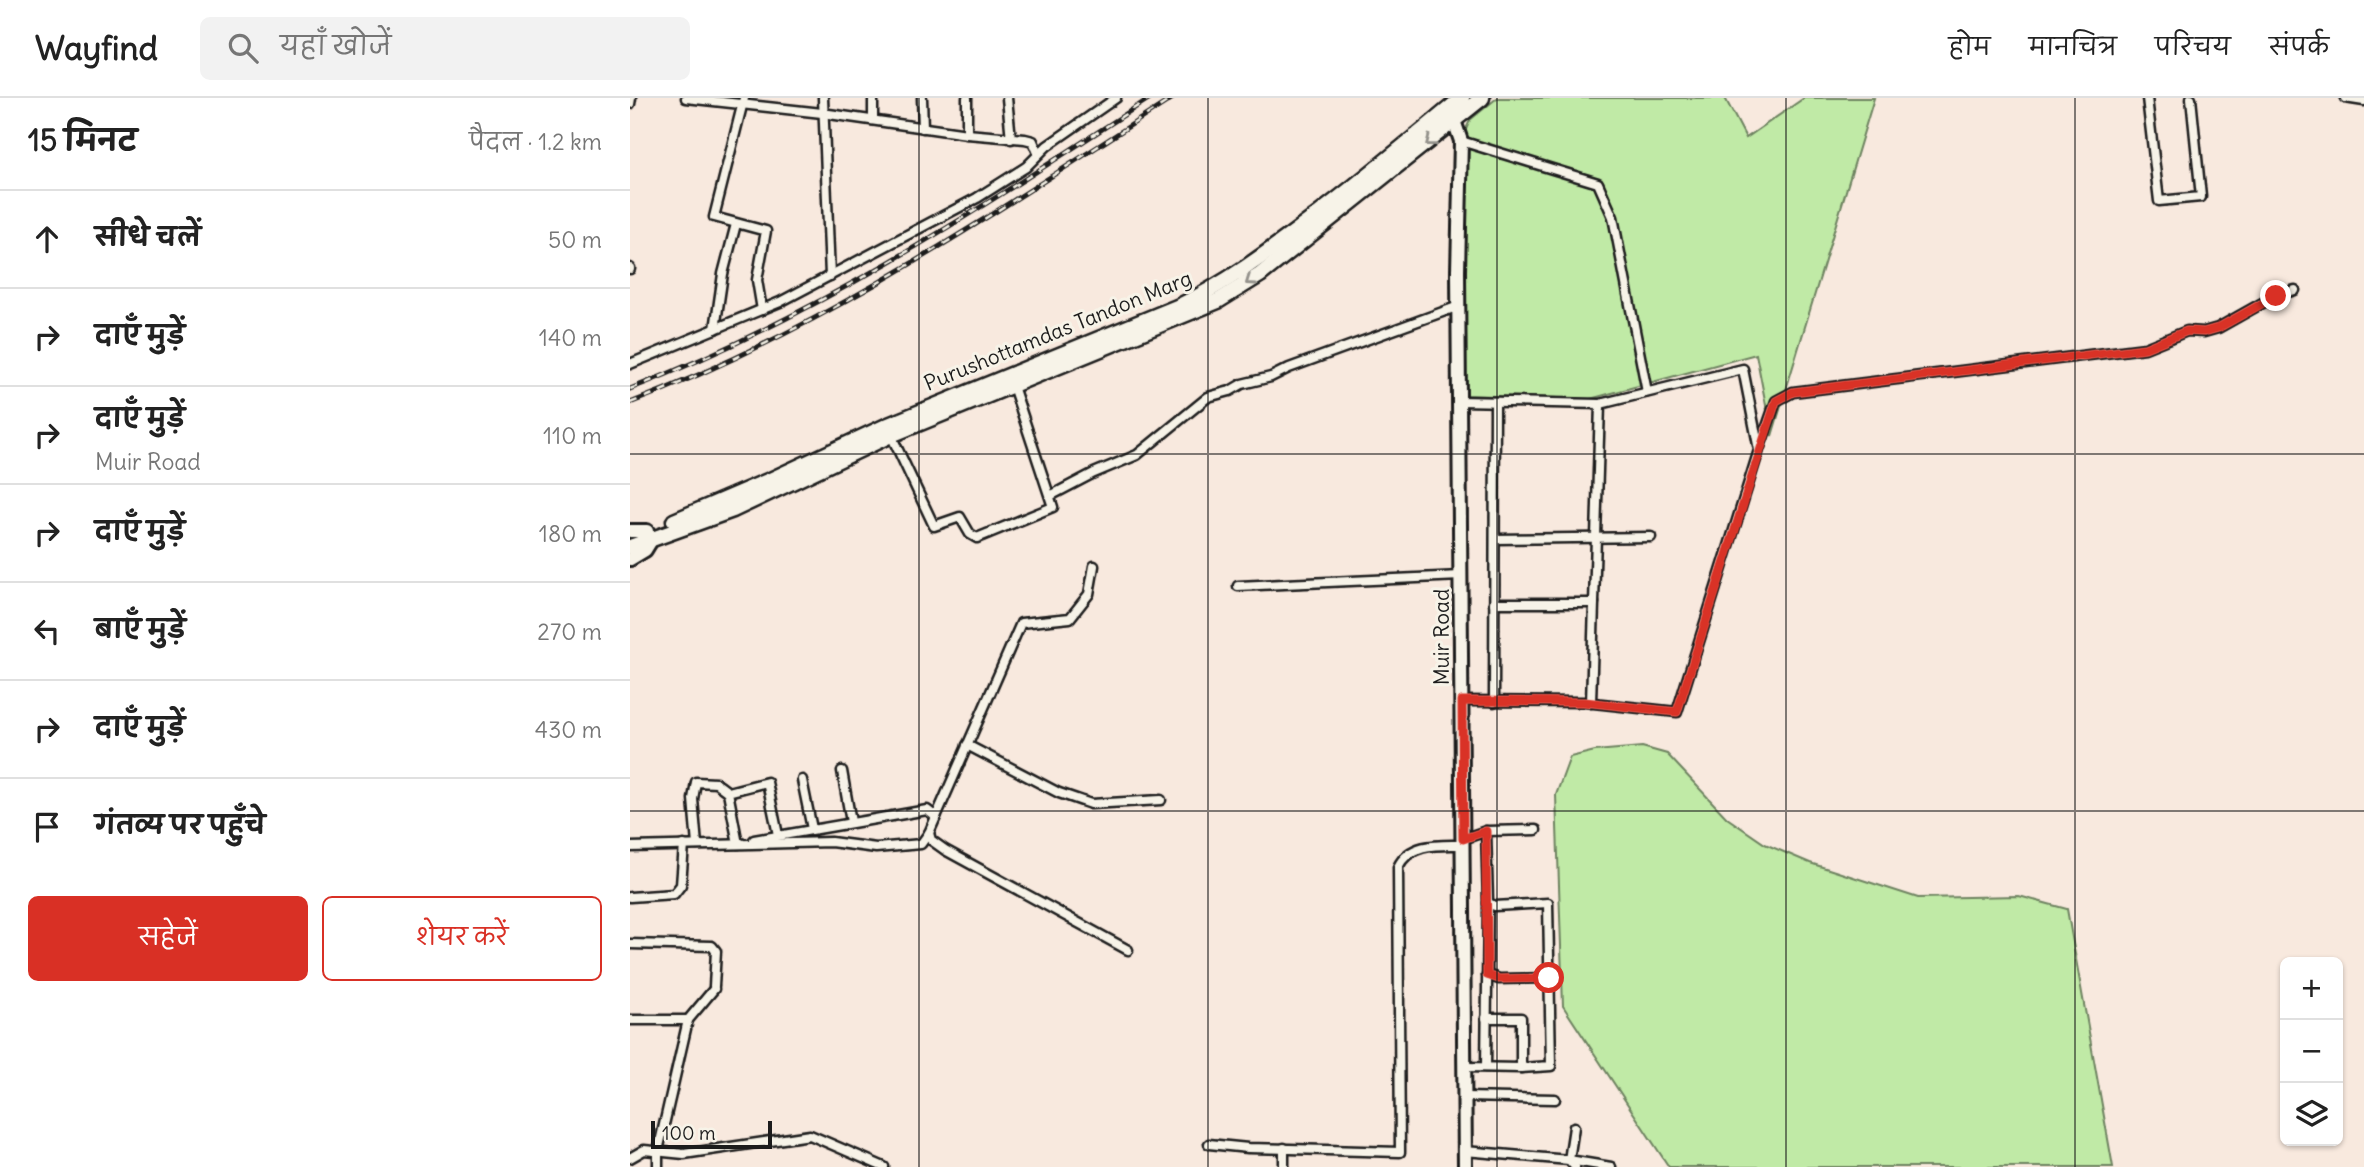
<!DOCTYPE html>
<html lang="hi">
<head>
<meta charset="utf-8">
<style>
  body { margin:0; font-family:Delius,"Playpen Sans Deva",sans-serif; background:#f2f2f2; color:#222 }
  .controls { position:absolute; right:21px; bottom:21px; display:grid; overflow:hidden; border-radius:10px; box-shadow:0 2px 5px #0004 }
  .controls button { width:63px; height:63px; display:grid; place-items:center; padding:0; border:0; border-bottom:2px solid #e0e0e0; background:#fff; color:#222; font:35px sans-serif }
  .scale { position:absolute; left:21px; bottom:18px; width:121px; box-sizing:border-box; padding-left:7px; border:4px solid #1c1c1c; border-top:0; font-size:19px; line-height:24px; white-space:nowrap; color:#1c1c1c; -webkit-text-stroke:5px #f7f3e8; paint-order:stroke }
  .stop { position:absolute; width:21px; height:21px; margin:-16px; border:5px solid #d93025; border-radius:50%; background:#fff }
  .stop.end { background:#d93025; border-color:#fff; box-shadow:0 2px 7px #0008 }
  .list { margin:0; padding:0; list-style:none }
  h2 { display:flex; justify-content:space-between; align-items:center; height:91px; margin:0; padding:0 28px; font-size:30px }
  h2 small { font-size:23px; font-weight:400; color:#767676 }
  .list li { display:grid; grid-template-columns:46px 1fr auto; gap:21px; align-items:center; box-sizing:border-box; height:98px; padding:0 28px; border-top:2px solid #e0e0e0 }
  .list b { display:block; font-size:26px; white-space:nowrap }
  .list p { margin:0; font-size:23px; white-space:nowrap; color:#767676 }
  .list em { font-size:23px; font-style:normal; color:#767676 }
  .actions { display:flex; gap:14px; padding:21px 28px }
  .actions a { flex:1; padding:16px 0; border:2px solid #d93025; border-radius:10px; text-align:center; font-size:24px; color:#d93025 }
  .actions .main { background:#d93025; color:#fff }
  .icon { flex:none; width:38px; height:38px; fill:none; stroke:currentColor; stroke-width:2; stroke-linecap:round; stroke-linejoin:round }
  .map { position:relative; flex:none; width:1734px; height:1069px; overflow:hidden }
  header { display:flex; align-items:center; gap:42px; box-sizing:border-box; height:98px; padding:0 35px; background:#fff; border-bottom:2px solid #e0e0e0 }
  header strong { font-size:33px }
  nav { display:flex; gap:38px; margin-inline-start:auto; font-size:24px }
  .search { width:490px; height:63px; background:#f2f2f2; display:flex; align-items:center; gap:18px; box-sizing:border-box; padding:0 24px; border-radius:10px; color:#767676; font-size:26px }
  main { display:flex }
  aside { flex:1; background:#fff }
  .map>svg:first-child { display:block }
  .green { fill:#c0eaa6; stroke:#6e8361; stroke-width:2 }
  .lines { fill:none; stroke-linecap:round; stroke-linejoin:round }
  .street-casing { stroke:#1c1c1c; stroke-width:13 }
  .secondary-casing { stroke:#1c1c1c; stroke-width:18 }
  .primary-casing { stroke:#1c1c1c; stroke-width:19 }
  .street { stroke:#f7f3e8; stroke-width:8 }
  .secondary { stroke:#f7f3e8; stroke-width:12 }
  .primary { stroke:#f7f3e8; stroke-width:14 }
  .rail-casing { stroke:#1c1c1c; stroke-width:5 }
  .rail { stroke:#f7f3e8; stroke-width:2.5; stroke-dasharray:8; stroke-linecap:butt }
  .oneway { stroke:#94928c }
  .route { stroke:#d93025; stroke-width:9 }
  .grid { fill:none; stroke:#1c1c1c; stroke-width:2; stroke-opacity:0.55 }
  .labels { text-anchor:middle; stroke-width:6; stroke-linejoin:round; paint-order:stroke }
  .street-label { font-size:21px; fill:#1c1c1c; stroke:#f7f3e8 }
</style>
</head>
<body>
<header>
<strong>Wayfind</strong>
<div class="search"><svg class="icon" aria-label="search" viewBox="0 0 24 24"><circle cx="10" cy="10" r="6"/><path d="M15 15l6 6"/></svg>यहाँ खोजें</div>
<nav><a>होम</a><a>मानचित्र</a><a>परिचय</a><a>संपर्क</a></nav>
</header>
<main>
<aside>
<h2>15 मिनट<small>पैदल · 1.2 km</small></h2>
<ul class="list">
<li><svg class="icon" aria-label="ahead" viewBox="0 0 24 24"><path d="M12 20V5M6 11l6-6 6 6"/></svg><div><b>सीधे चलें</b></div><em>50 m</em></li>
<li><svg class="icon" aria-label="right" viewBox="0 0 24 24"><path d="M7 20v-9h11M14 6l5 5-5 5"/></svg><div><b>दाएँ मुड़ें</b></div><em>140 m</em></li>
<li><svg class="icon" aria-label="right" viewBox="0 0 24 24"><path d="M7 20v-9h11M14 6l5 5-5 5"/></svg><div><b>दाएँ मुड़ें</b><p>Muir Road</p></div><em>110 m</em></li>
<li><svg class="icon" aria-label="right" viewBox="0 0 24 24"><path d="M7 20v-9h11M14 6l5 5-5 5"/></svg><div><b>दाएँ मुड़ें</b></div><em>180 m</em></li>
<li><svg class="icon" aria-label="left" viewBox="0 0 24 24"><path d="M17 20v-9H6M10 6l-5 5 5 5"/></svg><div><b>बाएँ मुड़ें</b></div><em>270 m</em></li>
<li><svg class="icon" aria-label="right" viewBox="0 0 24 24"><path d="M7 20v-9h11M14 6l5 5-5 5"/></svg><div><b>दाएँ मुड़ें</b></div><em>430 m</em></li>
<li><svg class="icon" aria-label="arrive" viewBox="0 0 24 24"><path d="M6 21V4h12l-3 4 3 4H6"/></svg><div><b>गंतव्य पर पहुँचे</b></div></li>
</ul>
<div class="actions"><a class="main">सहेजें</a><a>शेयर करें</a></div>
</aside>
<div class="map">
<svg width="1734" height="1069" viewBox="0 0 1734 1069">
  <rect width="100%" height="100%" fill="#f8e9de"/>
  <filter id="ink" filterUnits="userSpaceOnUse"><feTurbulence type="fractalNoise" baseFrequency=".0143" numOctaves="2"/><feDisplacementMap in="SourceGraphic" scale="14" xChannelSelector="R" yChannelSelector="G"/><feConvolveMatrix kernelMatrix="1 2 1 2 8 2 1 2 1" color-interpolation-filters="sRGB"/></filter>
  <g filter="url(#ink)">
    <g class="green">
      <polygon points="867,0 1095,0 1116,40 1174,0 1244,0 1142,338 1126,256 960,301 835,297 831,43 840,22"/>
      <polygon points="1012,649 1037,656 1097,720 1135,746 1180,765 1288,800 1389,798 1437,811 1483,1069 1039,1069 933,908 926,697 940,659 965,653"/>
    </g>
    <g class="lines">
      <g class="street-casing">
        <g id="street">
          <polyline points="56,0 192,15 337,36 395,41 403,43 408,55"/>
          <polyline points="114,0 84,119 136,133 127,182 132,212"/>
          <polyline points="193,0 200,178"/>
          <polyline points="243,0 243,22"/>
          <polyline points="292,0 293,30"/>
          <polyline points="377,0 381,41"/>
          <polyline points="1517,0 1529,103 1571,99 1561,0"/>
          <polyline points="1715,0 1734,3"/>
          <polyline points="0,6 1,0"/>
          <polyline points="337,36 337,0"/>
          <polyline points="831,43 968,85 983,119 1017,294"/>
          <polyline points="0,171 0,170"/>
          <polyline points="85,231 93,176 106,126"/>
          <polyline points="0,266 150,204 347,100 396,69 417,48 486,0"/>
          <polyline points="829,303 970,306 1113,271 1129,352 1047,614 954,604 832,603"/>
          <polyline points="261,337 304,428 330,419 340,436 347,440 423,409 383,288"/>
          <polyline points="1130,349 1146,303 1163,294 1515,250 1557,233 1574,234 1588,230 1645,198 1665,192"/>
          <polyline points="420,398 464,375 507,357 578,299 600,293 612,286 641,279 659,270 829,208"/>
          <polyline points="865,441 1021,439"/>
          <polyline points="608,488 831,478"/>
          <polyline points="864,505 964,505"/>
          <polyline points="864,604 865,304"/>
          <polyline points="961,605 970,306"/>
          <polyline points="337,647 429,695 461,706 531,702"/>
          <polyline points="212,673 221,724"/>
          <polyline points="172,682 182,731"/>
          <polyline points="299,735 301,742 315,752 498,852"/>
          <polyline points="833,741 856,733 906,732"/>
          <polyline points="124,742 297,712 306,719"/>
          <polyline points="111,745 108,746 98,694 137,684 148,737"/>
          <polyline points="67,747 63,701 66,684 86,685 98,694"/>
          <polyline points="0,749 201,744 246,750 291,746 299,735 391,525 440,520 459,496 464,468"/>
          <polyline points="0,799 44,796 51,787 54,747"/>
          <polyline points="0,846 82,848 86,853 84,888"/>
          <polyline points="857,877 869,881 919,880"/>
          <polyline points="856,920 891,920 891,970"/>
          <polyline points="0,922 58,922"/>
          <polyline points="835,969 891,970 921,968 918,805 865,808 858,805"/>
          <polyline points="856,969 858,805 856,733"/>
          <polyline points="835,999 925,1001"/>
          <polyline points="944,1029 939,1062 981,1069"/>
          <path d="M 579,1046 L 618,1050 L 770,1054 L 768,769 C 780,744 810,747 833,747"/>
          <polyline points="835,1053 939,1062 945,1069"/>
          <polyline points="0,1060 14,1052 54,1056 180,1037 254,1069"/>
          <polyline points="28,1069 28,1053 58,922 84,891"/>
          <polyline points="654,1069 654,1050"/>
        </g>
      </g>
      <g class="secondary-casing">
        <g id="secondary">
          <polyline points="821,14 831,43 828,173 835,1069"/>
          <polyline points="0,433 17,433"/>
          <polyline points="0,461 15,452 23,439"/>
        </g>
      </g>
      <g class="primary-casing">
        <g id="primary">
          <path d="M 44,423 L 140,382 L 256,328 L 547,209 C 598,185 641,152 686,118 C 736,80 784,40 832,0"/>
          <polyline points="0,449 103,412 261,337 588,203 630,177 852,0"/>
        </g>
      </g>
      <use href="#street" class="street"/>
      <use href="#secondary" class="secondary"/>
      <use href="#primary" class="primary"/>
      <g class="rail-casing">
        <g id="rail">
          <path d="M 0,291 C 190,217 351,110 520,0"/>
          <path d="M 0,305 C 195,231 368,112 543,0"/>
        </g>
      </g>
      <use href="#rail" class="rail"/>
    </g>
    <defs><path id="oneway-chevron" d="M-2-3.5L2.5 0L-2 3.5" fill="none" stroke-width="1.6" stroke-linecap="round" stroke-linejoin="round" transform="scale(1.75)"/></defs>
    <g class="oneway">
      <use href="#oneway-chevron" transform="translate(800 44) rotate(142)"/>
      <use href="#oneway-chevron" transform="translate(620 183) rotate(145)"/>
    </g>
  </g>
  <g class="lines" filter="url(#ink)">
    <polyline class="route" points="919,880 869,881 857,877 856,733 833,741 832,603 954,604 1047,614 1146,303 1163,294 1515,250 1557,233 1574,234 1588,230 1646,198"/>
  </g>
  <path class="grid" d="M 289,0 L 289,1069M 578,0 L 578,1069M 867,0 L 867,1069M 1156,0 L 1156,1069M 1445,0 L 1445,1069M 0,356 L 1734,356M 0,713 L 1734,713"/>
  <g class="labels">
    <g class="street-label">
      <text transform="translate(428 233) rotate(-22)" y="7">Purushottamdas Tandon Marg</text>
      <text transform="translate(812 539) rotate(-90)" y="7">Muir Road</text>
    </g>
  </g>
</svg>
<div class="controls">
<button>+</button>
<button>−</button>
<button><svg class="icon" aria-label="layers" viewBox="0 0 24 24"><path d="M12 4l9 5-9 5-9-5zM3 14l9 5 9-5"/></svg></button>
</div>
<div class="scale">100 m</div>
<div class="stop" style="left:919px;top:880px"></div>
<div class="stop end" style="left:1646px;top:198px"></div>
</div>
</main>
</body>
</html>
